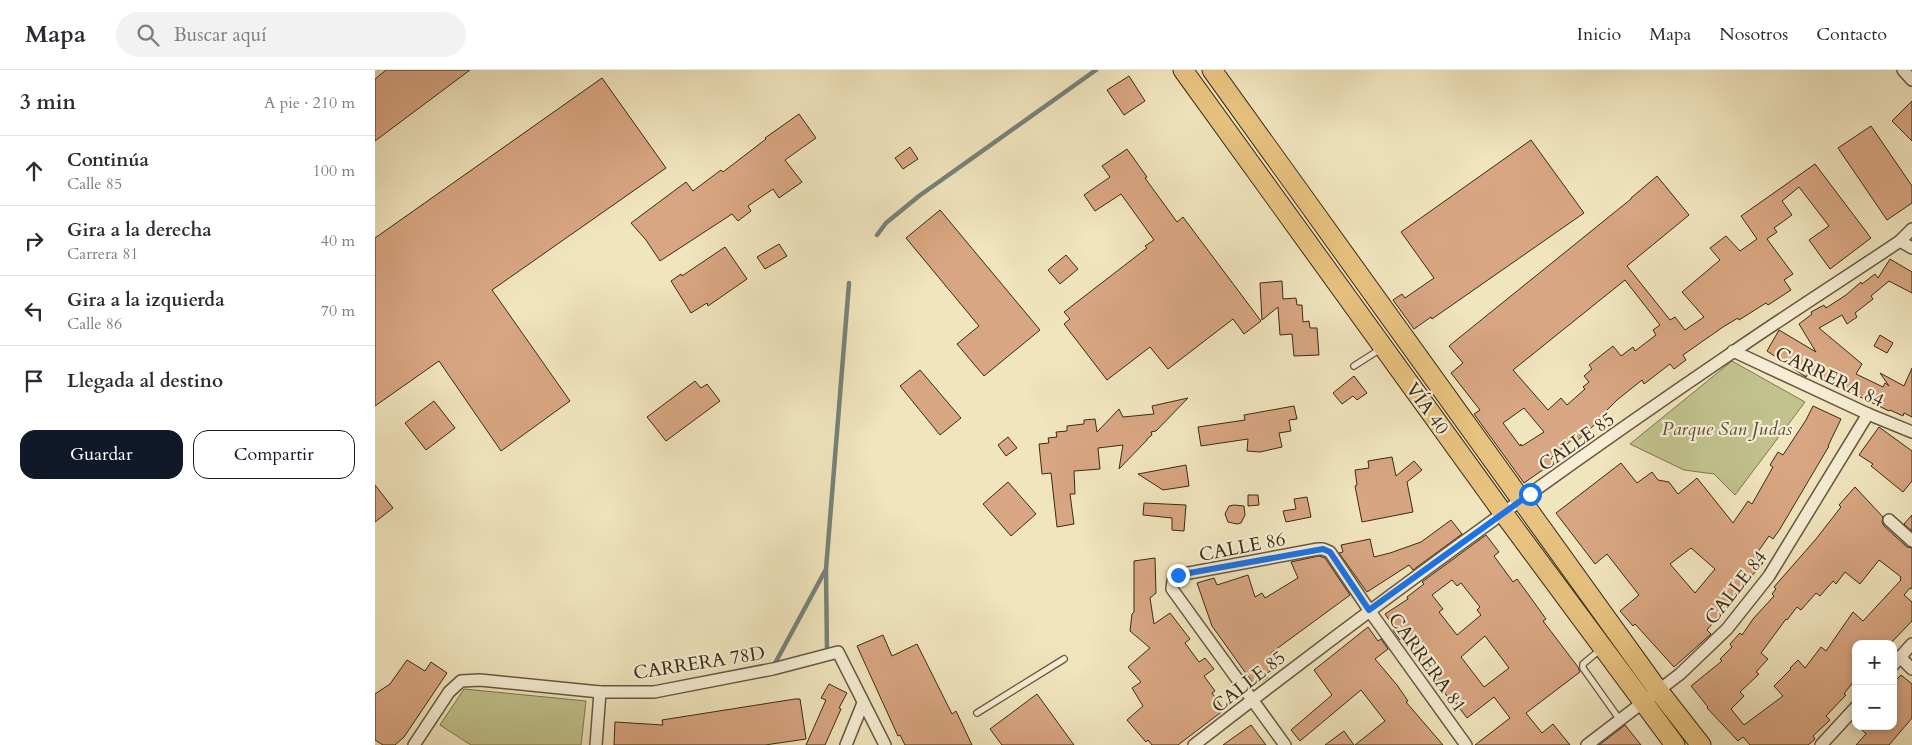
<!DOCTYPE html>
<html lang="es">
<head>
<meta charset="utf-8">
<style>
  body { margin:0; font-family:Cardo,serif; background:#f2f2f3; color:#2b2b33 }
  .controls { position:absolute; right:15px; bottom:15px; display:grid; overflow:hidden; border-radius:10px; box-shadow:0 2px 8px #0003 }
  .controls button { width:45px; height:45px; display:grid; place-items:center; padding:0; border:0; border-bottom:1px solid #e1e1e2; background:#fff; color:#2b2b33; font:25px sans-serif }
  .stop { position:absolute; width:15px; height:15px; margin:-11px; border:4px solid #1a73e8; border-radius:50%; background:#fff }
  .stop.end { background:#1a73e8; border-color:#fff; box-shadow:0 1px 5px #0008 }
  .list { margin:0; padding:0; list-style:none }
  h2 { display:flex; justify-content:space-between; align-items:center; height:65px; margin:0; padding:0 20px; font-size:21px }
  h2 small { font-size:16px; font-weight:400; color:#7c7c81 }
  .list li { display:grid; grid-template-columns:32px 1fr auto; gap:15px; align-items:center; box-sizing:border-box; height:70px; padding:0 20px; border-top:1px solid #e1e1e2 }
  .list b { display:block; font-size:19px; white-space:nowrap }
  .list p { margin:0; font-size:16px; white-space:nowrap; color:#7c7c81 }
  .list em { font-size:16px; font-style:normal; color:#7c7c81 }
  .actions { display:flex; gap:10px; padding:15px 20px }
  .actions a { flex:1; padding:11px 0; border:1px solid #111827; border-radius:15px; text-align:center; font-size:18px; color:#111827 }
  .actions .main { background:#111827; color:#fff }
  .icon { flex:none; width:28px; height:28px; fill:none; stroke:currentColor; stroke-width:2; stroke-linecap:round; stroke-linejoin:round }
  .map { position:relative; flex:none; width:1537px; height:675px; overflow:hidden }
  header { display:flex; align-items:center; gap:30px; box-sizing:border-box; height:70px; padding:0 25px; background:#fff; border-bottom:1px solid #e1e1e2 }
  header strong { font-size:24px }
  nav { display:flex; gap:28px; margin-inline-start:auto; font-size:18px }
  .search { width:350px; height:45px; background:#f2f2f3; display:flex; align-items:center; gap:12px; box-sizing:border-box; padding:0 18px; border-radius:28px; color:#7c7c81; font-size:19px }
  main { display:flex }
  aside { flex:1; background:#fff }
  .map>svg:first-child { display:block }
  .green { fill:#c1c28d; stroke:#7d7653 }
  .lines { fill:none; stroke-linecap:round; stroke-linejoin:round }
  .stream { stroke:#76827a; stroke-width:4.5 }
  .building { fill:#d8a682; stroke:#392a19; fill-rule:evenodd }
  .service-casing { stroke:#675942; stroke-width:8 }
  .minor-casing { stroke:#675942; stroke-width:14 }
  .trunk-casing { stroke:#392a19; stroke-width:21 }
  .service { stroke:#f6eed5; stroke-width:5.5 }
  .minor { stroke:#f6eed5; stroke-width:11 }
  .trunk { stroke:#e8c27f; stroke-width:19 }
  .route { stroke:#1a73e8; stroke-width:6 }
  .labels { text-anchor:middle; stroke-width:4.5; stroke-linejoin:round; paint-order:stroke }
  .street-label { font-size:19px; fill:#392a19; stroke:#f6eed5 }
  .park-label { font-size:19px; font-style:italic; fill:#5b5036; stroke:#f6eed5 }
</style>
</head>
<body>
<header>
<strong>Mapa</strong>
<div class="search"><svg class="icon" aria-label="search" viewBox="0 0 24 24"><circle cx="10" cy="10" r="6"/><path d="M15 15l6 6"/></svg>Buscar aquí</div>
<nav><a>Inicio</a><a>Mapa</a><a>Nosotros</a><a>Contacto</a></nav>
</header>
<main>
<aside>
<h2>3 min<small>A pie · 210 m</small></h2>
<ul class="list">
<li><svg class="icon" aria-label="ahead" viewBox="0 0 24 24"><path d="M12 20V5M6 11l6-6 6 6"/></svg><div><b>Continúa</b><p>Calle 85</p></div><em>100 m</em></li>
<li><svg class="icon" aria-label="right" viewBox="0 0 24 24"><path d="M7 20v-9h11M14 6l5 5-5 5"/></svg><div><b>Gira a la derecha</b><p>Carrera 81</p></div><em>40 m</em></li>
<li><svg class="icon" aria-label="left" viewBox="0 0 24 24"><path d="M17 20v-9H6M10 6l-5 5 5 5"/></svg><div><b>Gira a la izquierda</b><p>Calle 86</p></div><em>70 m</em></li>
<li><svg class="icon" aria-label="arrive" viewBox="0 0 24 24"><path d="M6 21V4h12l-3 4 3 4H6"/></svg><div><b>Llegada al destino</b></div></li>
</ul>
<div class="actions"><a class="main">Guardar</a><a>Compartir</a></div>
</aside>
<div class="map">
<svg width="1537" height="675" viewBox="0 0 1537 675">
  <rect width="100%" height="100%" fill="#f1e5be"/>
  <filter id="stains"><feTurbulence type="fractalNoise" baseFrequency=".004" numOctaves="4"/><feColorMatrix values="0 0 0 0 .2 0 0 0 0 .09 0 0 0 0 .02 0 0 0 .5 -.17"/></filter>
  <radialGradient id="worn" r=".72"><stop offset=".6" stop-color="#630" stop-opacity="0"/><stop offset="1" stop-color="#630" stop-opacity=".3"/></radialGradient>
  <g class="green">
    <polygon points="1357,291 1430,332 1360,425 1339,404 1309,400 1255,374"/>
    <polygon points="89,619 211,631 206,675 96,675 65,655"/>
  </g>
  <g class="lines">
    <g class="stream">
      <polyline points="502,165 511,153 544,126 721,0"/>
      <polyline points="452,583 451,499 474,213"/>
      <polyline points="398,597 450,501"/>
    </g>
  </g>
  <g class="building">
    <polygon points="11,0 95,0 0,71 0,9"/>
    <polygon points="754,6 770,31 749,45 732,20"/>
    <polygon points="227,8 291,98 117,220 195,331 126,381 64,291 0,336 0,168"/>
    <polygon points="1537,31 1537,71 1517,51"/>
    <polygon points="424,44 441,68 410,90 427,112 404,128 398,119 373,136 376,141 363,151 357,144 285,191 271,170 256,153 311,112 318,121 346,100 348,102 391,69 390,68"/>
    <polygon points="1496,56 1537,116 1537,133 1512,150 1463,78"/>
    <polygon points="1156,70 1209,143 1057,249 1056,247 1039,259 1018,230 1027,224 1030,228 1059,208 1026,162"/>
    <polygon points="535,77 543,89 528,99 520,88"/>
    <polygon points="752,79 772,107 770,108 802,152 808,147 886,251 869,264 858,249 793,299 775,277 732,310 689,254 695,249 689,242 772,178 770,176 779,170 746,124 720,141 709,125 735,107 727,96"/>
    <path d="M 1440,94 L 1496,168 L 1455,199 L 1434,170 L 1454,156 L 1424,117 L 1407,131 L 1417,145 L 1399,158 L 1402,162 L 1392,169 L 1418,204 L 1409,210 L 1416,220 L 1393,235 L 1391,233 L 1364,250 L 1363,248 L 1348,257 L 1308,285 L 1311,290 L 1299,299 L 1295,294 L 1269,314 L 1267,310 L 1242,330 L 1228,344 L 1229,346 L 1202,371 L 1199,368 L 1176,388 L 1179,392 L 1149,413 L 1099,344 L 1105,340 L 1076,303 L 1088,293 L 1074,276 L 1256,129 L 1256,128 L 1282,106 L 1314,145 L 1252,196 L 1295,250 L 1300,247 L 1310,260 L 1329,247 L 1307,222 L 1345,190 L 1335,178 L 1351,166 L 1365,181 L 1382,169 L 1366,146 ZM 1250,210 L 1285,255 L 1278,260 L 1281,265 L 1260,281 L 1258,277 L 1246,286 L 1238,276 L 1214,295 L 1217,299 L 1209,306 L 1214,312 L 1208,317 L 1210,319 L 1192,335 L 1186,328 L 1173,340 L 1138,300 ZM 1149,338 L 1169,362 L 1147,376 L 1146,374 L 1145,376 L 1128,353 Z"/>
    <polygon points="565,140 665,260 609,306 582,274 604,256 531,168"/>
    <polygon points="404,174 412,186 390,199 382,187"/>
    <polygon points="350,177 372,209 333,236 332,233 316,243 296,211 306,204 307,206"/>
    <polygon points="691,185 703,199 685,214 673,200"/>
    <polygon points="1515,189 1537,202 1537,223 1514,211 1496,226 1498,229 1480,243 1482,247 1472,254 1467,245 1444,258 1487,294 1481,304 1508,317 1510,313 1514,316 1505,303 1529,316 1537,298 1537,347 1529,343 1528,346 1515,340 1514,341 1434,302 1431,307 1392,281 1404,260 1441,282 1424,254 1437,244 1436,242 1449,235 1451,238 1471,225 1486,212 1487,214 1500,204 1503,208"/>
    <polygon points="907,211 908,229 921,228 922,235 927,235 928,252 934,251 935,258 942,258 944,285 919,286 917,264 905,265 903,237 887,250 885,213"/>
    <polygon points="1505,265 1518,273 1512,283 1499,276"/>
    <polygon points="545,300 586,348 565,365 525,316"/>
    <polygon points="979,306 992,323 982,330 978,326 967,334 958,323"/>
    <polygon points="320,311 326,318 332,314 345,331 291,371 272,347"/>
    <polygon points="813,328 781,361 776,362 777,365 772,369 772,370 744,399 748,375 723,378 725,399 699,401 700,424 695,424 699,454 682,457 676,403 667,404 664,374 674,373 673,368 682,367 681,362 692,361 692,356 709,354 709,350 720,349 722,362 744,339 748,347 779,344 777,336"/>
    <polygon points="59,331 80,358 51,380 30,353"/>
    <polygon points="919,336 922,349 914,350 916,361 904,363 907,377 885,382 872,381 873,369 826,376 823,357 870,350 869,345"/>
    <path d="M 1438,336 L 1466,349 L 1453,376 L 1454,376 L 1405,459 L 1398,469 L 1394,466 L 1380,486 L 1388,493 L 1375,508 L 1377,510 L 1368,519 L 1367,518 L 1332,560 L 1336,564 L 1299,597 L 1260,554 L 1258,556 L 1245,541 L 1264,525 L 1232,484 L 1220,494 L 1181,443 L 1246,393 L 1262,413 L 1277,402 L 1283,410 L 1294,412 L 1303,424 L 1322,408 L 1358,453 L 1373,431 L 1377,434 L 1398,397 L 1395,395 L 1403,382 L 1408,385 L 1431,350 ZM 1316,478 L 1340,499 L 1320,523 L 1295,494 Z"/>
    <polygon points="1504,357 1537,381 1537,411 1528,422 1501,400 1496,396 1498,394 1484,385"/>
    <polygon points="633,367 642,378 631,386 623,375"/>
    <polygon points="1017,387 1021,406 1039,391 1047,400 1032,412 1038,442 987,452 980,416 982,415 980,400 994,398 993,391"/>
    <polygon points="811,395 814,416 788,420 763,404"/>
    <polygon points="633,412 661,444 636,466 608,434"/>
    <polygon points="0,415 18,438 0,452"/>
    <path d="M 1480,417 L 1508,447 L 1507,452 L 1509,456 L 1532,477 L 1537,478 L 1537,519 L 1535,518 L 1529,525 L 1537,532 L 1537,551 L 1515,574 L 1481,574 L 1481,608 L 1469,624 L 1471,625 L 1451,646 L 1455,650 L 1438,666 L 1440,669 L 1433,675 L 1375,675 L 1368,667 L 1363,671 L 1332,638 L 1333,637 L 1316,616 L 1347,591 L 1345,589 L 1357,577 L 1355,574 L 1365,563 L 1367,565 L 1378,549 L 1399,526 L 1397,524 L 1401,519 L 1399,517 L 1441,469 L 1466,437 L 1464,435 ZM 1504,490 L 1526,507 L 1525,509 L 1526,510 L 1488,551 L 1478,542 L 1451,581 L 1446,577 L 1430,598 L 1423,590 L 1415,598 L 1416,599 L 1399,616 L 1408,626 L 1369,655 L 1356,639 L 1369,626 L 1365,622 L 1384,604 L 1381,602 L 1393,589 L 1386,583 L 1411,549 L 1412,550 L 1422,537 L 1426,540 L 1441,523 L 1445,526 L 1458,511 L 1461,514 L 1470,502 L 1485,514 Z"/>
    <polygon points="873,425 883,425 884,435 873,436"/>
    <polygon points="932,427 936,447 911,452 908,441 921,439 919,429"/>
    <polygon points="769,433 811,435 809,461 797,460 797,448 768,445"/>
    <polygon points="859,435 869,436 870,445 866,453 862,454 853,452 850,444 854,436"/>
    <polygon points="1537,445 1537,461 1529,454"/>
    <polygon points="1076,450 1087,464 1038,500 1034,495 992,522 964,483 968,482 966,475 995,469 999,487 1015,483 1046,472"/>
    <path d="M 1111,465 L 1124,482 L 1119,486 L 1138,512 L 1142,509 L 1153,524 L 1171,549 L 1168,551 L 1203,597 L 1205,602 L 1151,643 L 1167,663 L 1178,654 L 1195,675 L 1100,675 L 1135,648 L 1119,627 L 1092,648 L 1077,628 L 1075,630 L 1061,612 L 1062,611 L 1028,568 L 1025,570 L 1018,560 L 1020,558 L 1010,544 L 1033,529 L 1032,527 L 1049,514 L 1047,512 ZM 1077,510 L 1082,516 L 1086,513 L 1105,537 L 1102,540 L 1106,545 L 1082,565 L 1064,542 L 1068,539 L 1057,525 ZM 1110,566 L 1134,598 L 1109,617 L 1086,587 Z"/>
    <polygon points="944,486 950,488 975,525 896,583 904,595 891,604 893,607 880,616 837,556 822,513 839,508 842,515 873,505 880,527 887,523 890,528 923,508 916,492"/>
    <polygon points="780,488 781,523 775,528 779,554 795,543 815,569 810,573 824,592 830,588 839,599 829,606 840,621 837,623 849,640 803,675 777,675 773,670 771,672 752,650 768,636 757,618 766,612 753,597 775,578 755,561 757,544 759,542 759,491"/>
    <polygon points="993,557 1003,571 1006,569 1013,579 1000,589 1022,615 1033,631 1031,632 1068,675 980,675 1010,651 986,620 925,671 916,660 957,625 939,600"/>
    <polygon points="508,565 517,586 542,574 577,644 581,641 597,675 530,675 525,665 523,666 482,576"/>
    <polygon points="32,590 50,601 56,592 72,603 29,667 20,675 8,675 0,670 0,624 15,614"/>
    <polygon points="1526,605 1537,614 1537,648 1514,675 1481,675 1491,664 1483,656 1518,656 1518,613"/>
    <polygon points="454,614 472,623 464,638 466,639 450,675 431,675 451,630 446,628"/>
    <polygon points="662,624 699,675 627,675 615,659"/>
    <polygon points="420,629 425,629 431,669 390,675 239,675 240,652 288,655 287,650"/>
    <polygon points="876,655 891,675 848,675"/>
    <polygon points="1250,655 1266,675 1224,675 1232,669"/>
    <polygon points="969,661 979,675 950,675"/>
  </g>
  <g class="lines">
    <g class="service-casing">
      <g id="service">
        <polyline points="979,296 1007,278"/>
        <polyline points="1226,579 1208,594 1208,598 1245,650"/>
        <polyline points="602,643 689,589"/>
      </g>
    </g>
    <g class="minor-casing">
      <g id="minor">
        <polyline points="1528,0 1537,10"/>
        <polyline points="1525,171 1537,178"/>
        <polyline points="1358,281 1493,344 1537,362"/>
        <polyline points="1514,450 1537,471"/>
        <polyline points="1525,587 1537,599"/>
        <polyline points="1518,595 1537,574"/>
        <polyline points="39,675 74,622 86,611 105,610 225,622 279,622 398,599 463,582 510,675"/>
        <polyline points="221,675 225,622"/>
        <polyline points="471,675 488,633"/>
        <path d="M 819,675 C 995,538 1174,407 1358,282 C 1413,244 1470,208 1525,171 L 1537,159"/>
        <polyline points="910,675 797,519 798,511 803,505 943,479 948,479 955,482 994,540 1091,675"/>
        <polyline points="1212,675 1305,604 1352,559 1394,506 1493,344"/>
        <polyline points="1446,675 1481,637"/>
      </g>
    </g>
    <g class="trunk-casing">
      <g id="trunk">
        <polyline points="808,0 1123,436 1300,675"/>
        <polyline points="837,0 1283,620 1326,675"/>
      </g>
    </g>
    <use href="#service" class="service"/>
    <use href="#minor" class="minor"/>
    <use href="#trunk" class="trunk"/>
  </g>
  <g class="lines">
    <polyline class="route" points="803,505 948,479 955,482 994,540 1155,424"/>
  </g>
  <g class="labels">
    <g class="street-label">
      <text transform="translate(1455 306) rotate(25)" y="7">CARRERA 84</text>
      <text transform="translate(1053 338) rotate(54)" y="7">VÍA 40</text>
      <text transform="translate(1201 371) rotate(-35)" y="7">CALLE 85</text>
      <text transform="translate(867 476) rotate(-11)" y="7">CALLE 86</text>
      <text transform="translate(1360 517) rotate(-52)" y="7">CALLE 84</text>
      <text transform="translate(324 592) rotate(-9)" y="7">CARRERA 78D</text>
      <text transform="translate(1053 592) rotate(54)" y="7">CARRERA 81</text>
      <text transform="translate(873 611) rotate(-38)" y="7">CALLE 85</text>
    </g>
    <g class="park-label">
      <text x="1352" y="365">Parque San Judas</text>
    </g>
  </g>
  <rect width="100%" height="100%" filter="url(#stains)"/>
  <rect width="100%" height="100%" fill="url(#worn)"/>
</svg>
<div class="controls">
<button>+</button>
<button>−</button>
</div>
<div class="stop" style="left:1155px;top:424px"></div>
<div class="stop end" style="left:803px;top:505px"></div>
</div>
</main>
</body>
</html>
